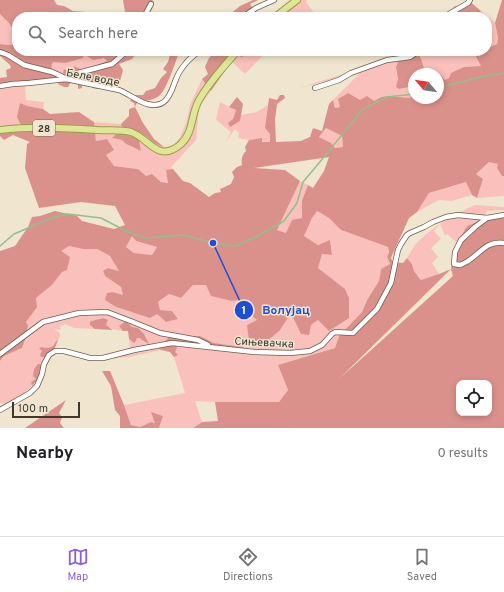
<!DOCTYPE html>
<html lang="en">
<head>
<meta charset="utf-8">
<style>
  body { margin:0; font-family:Overpass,sans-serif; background:#f2f2f2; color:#202124 }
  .controls { position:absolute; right:12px; bottom:12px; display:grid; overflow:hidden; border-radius:8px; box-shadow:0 2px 6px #0003 }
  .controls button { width:36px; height:36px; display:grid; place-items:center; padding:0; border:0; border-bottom:1px solid #e0e0e0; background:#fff; color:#202124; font:20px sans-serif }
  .compass { position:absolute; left:408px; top:68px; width:36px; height:36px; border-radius:50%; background:#fff; box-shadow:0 2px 6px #0003; rotate:299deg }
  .scale { position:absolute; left:12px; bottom:10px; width:68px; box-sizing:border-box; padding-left:4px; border:2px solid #3e3930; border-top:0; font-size:11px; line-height:14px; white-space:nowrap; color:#3e3930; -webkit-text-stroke:3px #f0e5ce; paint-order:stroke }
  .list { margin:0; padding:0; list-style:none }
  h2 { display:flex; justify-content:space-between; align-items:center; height:52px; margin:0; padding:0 16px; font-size:17px }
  h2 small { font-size:13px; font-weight:400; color:#757577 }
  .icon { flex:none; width:22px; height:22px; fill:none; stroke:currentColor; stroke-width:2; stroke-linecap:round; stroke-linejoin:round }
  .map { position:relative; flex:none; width:504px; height:428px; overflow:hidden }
  .search { position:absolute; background:#fff; box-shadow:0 2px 6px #0003; left:12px; right:12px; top:12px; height:44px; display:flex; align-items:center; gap:10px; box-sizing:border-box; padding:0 14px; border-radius:16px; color:#757577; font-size:15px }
  .sheet { height:108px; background:#fff }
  nav { display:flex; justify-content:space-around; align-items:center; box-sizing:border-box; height:56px; border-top:1px solid #e0e0e0; background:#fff; font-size:11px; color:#757577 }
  nav a { display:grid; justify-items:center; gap:2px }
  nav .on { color:#8962dc }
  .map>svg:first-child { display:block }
  .green { fill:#fac1bc }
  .forest { fill:#db918b; fill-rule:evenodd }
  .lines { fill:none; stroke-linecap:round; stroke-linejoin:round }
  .stream { stroke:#8fc18c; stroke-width:1.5 }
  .minor-casing { stroke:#695f4c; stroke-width:6 }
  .major-casing { stroke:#9a9f47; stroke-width:8 }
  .minor { stroke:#fff; stroke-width:4.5 }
  .major { stroke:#e0e698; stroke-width:6 }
  .labels { text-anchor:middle; stroke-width:3; stroke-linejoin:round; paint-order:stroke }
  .shield { fill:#f0e5ce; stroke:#736d5f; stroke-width:1 }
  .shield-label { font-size:10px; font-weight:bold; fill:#3e3930 }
  .street-label { font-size:11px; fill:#3e3930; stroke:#f0e5ce }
  .leader { fill:none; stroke:#1d4ed8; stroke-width:1.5 }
  .callout-dot { fill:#1d4ed8; stroke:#f0e5ce; stroke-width:1.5 }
  .mark-label { font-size:12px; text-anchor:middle; font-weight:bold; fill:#fff }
  .callout-label { font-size:12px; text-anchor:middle; font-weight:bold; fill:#1d4ed8; stroke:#f0e5ce; stroke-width:3; stroke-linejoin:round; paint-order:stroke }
</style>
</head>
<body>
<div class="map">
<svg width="504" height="428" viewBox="0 0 504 428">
  <rect width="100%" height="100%" fill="#f0e5ce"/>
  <g class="green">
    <polygon points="290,0 307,0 306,2 317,17 269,17"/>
    <polygon points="481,11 495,23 498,39 497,44 487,48 487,17 476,17"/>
    <polygon points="0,14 9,23 17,36 17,43 10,45 0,44"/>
    <polygon points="255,51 267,51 245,74 232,62 236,55 248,53 252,54"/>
    <polygon points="400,51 420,51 424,52 424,51 473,51 482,66 464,67 448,83 440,74 438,77 438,74 426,74 420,56 396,67 399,89 414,86 414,91 410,98 388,96 381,97 374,101 360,100 340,107 335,108 333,100 360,73 299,88 397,57"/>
    <polygon points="84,54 104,58 107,61 83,70 74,67 75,72 70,73 62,78 52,70 51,65 53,61 66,63 83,58"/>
    <polygon points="202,79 211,91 199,107 196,140 171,167 173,169 166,170 168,183 161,182 152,175 146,176 138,169 114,166 106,155 114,149 96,141 94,122 121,124 124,134 116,134 112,138 122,140 126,144 133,148 141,150 139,139 144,135 156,145 164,147 174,145 180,137 186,123 190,105"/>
    <polygon points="25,83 26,100 44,102 43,109 27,106 21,125 0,127 0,87"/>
    <polygon points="220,102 236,110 233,119 240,121 241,115 257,112 268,105 265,128 270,134 270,142 262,143 261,139 249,140 238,138 239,133 235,129 225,143 231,132 216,120"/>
    <polygon points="326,128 342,136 343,147 335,148 331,143 319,137"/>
    <polygon points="489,162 498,164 502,176 504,176 504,196 477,198 483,179 476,174"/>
    <polygon points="300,181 308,185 302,200 302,218 286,233 277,230"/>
    <polygon points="466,182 472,195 451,201 439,200 417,212 429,193"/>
    <path d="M 475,205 L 504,207 L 504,210 L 487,211 L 482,220 L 457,243 L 447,234 L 445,236 L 440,224 L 434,231 L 441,239 L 431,248 L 438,257 L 432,263 L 439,274 L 422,280 L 414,271 L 412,264 L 407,258 C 410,254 412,249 415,245 C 431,227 454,215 475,205 Z"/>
    <path d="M 316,211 L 329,218 L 341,230 L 388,247 L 389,252 L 387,257 L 390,264 L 381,269 L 379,281 L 367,300 L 362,312 L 339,336 L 335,348 L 278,365 L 288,390 L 279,402 L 215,402 L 195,401 L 202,422 L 193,428 L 159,428 L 163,416 L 152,413 L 156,423 L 151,422 L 140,428 L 131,425 L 124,405 L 185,393 L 174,357 L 177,355 L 175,352 L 176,344 L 243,347 L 214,343 L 200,336 L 170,336 L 163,343 L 155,345 L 161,350 L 129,357 L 114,358 L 130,353 L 129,339 L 134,343 L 137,338 L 140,338 L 144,334 L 120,326 L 123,331 C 112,330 108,327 100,320 L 94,320 L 90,325 L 95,329 L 74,328 L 65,324 L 60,327 L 61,330 L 54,329 L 60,333 L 60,336 L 58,340 L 56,341 L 53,346 L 48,348 L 41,347 L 39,349 L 42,351 L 45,357 L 36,379 L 31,382 L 32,386 L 13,405 L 0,403 L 0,361 L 4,356 L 22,348 L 25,322 L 37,307 L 36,298 L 52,285 L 62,272 L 60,251 L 69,246 L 83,249 L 97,249 L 110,256 L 120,271 L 108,268 L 103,271 L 105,276 L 121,287 L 123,295 L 113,292 L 107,293 L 116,307 L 131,312 L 157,314 L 166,322 L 178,319 L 172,311 L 160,310 L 157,303 L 169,294 L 181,298 L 193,285 L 206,285 L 238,300 L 246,307 L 242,313 L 252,316 L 257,320 L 280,330 L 291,312 L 311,325 L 318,320 L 329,277 L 318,268 L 322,254 L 332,255 L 330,240 L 318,245 L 304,236 L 312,218 Z"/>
    <polygon points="132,235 136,241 157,247 152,255 134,253 126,247"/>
  </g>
  <g class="forest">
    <polygon points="0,0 54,0 57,5 64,6 73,11 86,12 88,17 17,17 17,36 9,23 0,14"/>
    <polygon points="123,0 152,0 154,2 152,9 148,15 149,17 120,17 125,12"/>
    <polygon points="253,0 258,0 250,4 259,17 229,17 228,16 240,6"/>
    <path d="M 468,0 L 481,11 L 476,17 L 470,17 L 468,16 L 467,17 L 444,17 L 455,6 C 460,7 463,4 466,1 Z"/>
    <path d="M 502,0 L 504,0 L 504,176 L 502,176 L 497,168 L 498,164 L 489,162 L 476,174 L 483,179 L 477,198 L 472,195 L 466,182 L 429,193 L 417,212 L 409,218 L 391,258 L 393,262 L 403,263 L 407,258 L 412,264 L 414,271 L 421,280 L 439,274 L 451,269 L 457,243 L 467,226 L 482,220 L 504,217 L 504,428 L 193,428 L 202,422 L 218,421 L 215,402 L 279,402 L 288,390 L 278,365 L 335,348 L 339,336 L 362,312 L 367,300 L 379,281 L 381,269 L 390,264 L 387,257 L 389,252 L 388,247 L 341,230 L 329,218 L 317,211 L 312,218 L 304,236 L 318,245 L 330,240 L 332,255 L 322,254 L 318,268 L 345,289 L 349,298 L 349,318 L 329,331 L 318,320 L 311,325 L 309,335 L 301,334 L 291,313 L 280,330 L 272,337 L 260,345 L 249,341 L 247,325 L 257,320 L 252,316 L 241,313 L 246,307 L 238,300 L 232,301 L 211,296 L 206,285 L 193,285 L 181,298 L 169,294 L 158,302 L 160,310 L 172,311 L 178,319 L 166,322 L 157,314 L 150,318 L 116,307 L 105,300 L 107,293 L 113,292 L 123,295 L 121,287 L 105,276 L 103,271 L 108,268 L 119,271 L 110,256 L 97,249 L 83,249 L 69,246 L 61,251 L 70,257 L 67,270 L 62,272 L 52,285 L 36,298 L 37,307 L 26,322 L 28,326 L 25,340 L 22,348 L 4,356 L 0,361 L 0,251 L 15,246 L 28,227 L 32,217 L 40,216 L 55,211 L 77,216 L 82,221 L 114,229 L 125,225 L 115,206 L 81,202 L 39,208 L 25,168 L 27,144 L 30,142 L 13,135 L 4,140 L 0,136 L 0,127 L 21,125 L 17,117 L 20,103 L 27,106 L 43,109 L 50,114 L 79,112 L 94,122 L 96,141 L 107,139 L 114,150 L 106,155 L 114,166 L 138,169 L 146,176 L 152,174 L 161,182 L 168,183 L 166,170 L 173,169 L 183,181 L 190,183 L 209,197 L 215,193 L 221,192 L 220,189 L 231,184 L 234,177 L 232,172 L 237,167 L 242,165 C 241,159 242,155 246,151 L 245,147 L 249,140 L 262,138 L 262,142 L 270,142 L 270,134 L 265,128 L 269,98 L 277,100 L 280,95 L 284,95 L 285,98 L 277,104 L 275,120 L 276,142 L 301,141 L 310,137 L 313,128 L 322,131 L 329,104 L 333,100 L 335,108 L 340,107 L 338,99 L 348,93 L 360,100 L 367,96 L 374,101 L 381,97 L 388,96 L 410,98 L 414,91 L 414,98 L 438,98 L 438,82 L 439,82 L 438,77 L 440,74 L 445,80 L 449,78 L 451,73 L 464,67 L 481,66 L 473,51 L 487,51 L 487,48 L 497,44 L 498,38 L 495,23 ZM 326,128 L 342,136 L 343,147 L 335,148 L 331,143 L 319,137 ZM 329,157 L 324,171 L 313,188 L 308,185 L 302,200 L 302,218 L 292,220 L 286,233 L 277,230 L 300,181 L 285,170 L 254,168 ZM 132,236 L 136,241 L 157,247 L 152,255 L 134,253 L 126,247 ZM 451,269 L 453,276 L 339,379 ZM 459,383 L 489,383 L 489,413 L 459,413 Z"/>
    <path d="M 17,43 L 17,51 L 138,51 L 132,59 L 119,64 L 123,70 L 119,85 L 119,88 L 100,87 L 97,89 L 93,88 L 91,86 L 82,85 L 82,88 L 78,89 L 78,84 L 71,82 L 68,87 L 64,87 L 58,84 L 62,78 L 64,69 L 70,73 L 75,72 L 74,66 L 83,70 L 107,61 L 104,58 L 93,60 L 84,54 L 83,58 L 66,63 L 53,62 C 49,68 54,72 58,77 L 0,87 L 0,78 L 7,77 L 6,70 L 11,68 L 10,65 L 0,56 L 0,44 L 10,45 Z"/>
    <path d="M 171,51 L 179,52 C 176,61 166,91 159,96 C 154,100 144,101 137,103 L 135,107 L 143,123 L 154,139 L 164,147 C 153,144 153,141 144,135 C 138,131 130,129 122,128 L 121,124 L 129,116 L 129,109 L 135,107 L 134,103 L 130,101 L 134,95 L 143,95 L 146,91 L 155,88 L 161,78 L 167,72 L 163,69 L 168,62 Z"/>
    <polygon points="216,51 255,51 252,54 248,53 242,57 236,55 211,91 202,79 208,74 205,67 209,58"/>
    <polygon points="417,55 420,56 426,74 414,74 414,86 399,89 396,87 398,79 396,67 399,60"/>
    <polygon points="237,97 243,104 240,121 230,127 228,123 233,119 236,110 229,107"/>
    <path d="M 116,134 C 125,134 131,135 139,139 L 141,151 L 126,144 L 122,140 L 112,138 Z"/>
    <path d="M 103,318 L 108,320 L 106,325 L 113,330 L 95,329 L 90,325 L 90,322 C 95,319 99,320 103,318 Z"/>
    <polygon points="126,321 132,327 138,328 144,334 149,344 142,340 140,338 137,338 136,341 134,343 129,339 128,331 123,331 119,326"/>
    <polygon points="170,336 200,336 214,343 243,347 245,350 176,345 177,348 175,352 178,355 174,357 170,352 161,350 154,345 163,343"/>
    <path d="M 58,340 C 52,356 44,373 32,386 L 31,382 L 36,379 L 33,376 L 34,369 L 38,364 L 42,364 L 45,357 L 41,357 L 40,355 L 42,351 L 39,349 L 41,347 L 48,348 L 53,346 L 56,341 Z"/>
    <polygon points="102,371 110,371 124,405 131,425 140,427 151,422 155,423 151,412 163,416 159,428 120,428 120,416 115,410 111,386"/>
    <polygon points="66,400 59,413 62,417 60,423 64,428 25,428"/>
  </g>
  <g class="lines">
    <g class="stream">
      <polyline points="438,88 481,77 504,73"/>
      <polyline points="0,246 14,234 54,217 68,214 101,218 128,232 145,238 183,235 213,243 236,246 256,237 284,221 297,203 303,182 319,163 363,109 387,97 414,94"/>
    </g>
    <g class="minor-casing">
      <g id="minor">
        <polyline points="144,17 151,4"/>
        <polyline points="243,17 256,8 274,0"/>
        <polyline points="447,17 449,14 468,3 470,0"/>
        <polyline points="0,52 8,55 24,65 52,72 61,76 66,79 68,76 78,73 112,64 127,51"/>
        <path d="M 0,86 L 13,84 L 29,83 L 66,79 L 119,90 C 129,94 137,101 147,104 C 172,110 171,85 180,71 C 185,63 192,56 200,51"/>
        <polyline points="315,88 339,80 351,73 387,60 410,57 419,51"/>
        <path d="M 504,215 L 487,218 L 475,227 L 461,240 L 455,252 L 454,264 L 460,265 C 463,264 466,262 468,261 C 482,252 486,241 504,243"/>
        <polyline points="0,354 43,322 79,313 107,312 133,322 160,333 198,340 208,345"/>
        <polyline points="0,410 30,393 37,386 42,374 44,364 49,355 55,351 64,351 90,358 103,358 134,350 172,343 254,352 290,353 310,351 322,345 332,334 335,332 353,333 377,309 391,283 396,259 398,250 401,244 407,235 410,233 424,227 433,222 446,217 458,215 487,218"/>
      </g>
    </g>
    <g class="major-casing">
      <g id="major">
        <polyline points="275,17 297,0"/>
        <path d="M 0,130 C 32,126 65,128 97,130 C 108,131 120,129 131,132 C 149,138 158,164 181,144 C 193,133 191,116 198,102 C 208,83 224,67 237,51"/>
      </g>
    </g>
    <use href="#minor" class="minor"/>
    <use href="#major" class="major"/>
  </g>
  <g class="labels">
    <rect class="shield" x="33" y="120" width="22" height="16" rx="3"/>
    <g class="shield-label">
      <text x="44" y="132">28</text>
    </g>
    <g class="street-label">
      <text transform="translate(93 77) rotate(11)" y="4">Беле воде</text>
      <text transform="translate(264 342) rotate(3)" y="4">Сињевачка</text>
    </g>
  </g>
  <path class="leader" d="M213 243L244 310"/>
  <g class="callout-dot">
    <circle cx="213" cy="243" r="4"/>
    <circle cx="244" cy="310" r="10"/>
  </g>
  <g class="mark-label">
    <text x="244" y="314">1</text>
  </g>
  <g class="callout-label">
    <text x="286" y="314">Волујац</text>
  </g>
</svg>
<div class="controls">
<button><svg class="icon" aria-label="locate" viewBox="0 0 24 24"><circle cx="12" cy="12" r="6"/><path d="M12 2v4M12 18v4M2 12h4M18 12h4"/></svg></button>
</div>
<svg class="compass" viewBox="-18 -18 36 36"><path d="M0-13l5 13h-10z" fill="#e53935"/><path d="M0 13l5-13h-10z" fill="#757577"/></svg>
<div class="scale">100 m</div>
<div class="search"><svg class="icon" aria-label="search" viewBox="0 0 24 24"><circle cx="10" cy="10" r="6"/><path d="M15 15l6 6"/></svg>Search here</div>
</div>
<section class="sheet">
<h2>Nearby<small>0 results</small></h2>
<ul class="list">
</ul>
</section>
<nav>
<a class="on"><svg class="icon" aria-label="map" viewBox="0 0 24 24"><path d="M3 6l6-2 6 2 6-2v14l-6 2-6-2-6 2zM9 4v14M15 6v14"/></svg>Map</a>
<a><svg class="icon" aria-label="directions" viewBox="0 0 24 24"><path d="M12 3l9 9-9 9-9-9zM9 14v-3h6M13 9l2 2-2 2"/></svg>Directions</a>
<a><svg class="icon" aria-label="saved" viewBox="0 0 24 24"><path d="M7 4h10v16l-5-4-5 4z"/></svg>Saved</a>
</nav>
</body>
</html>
